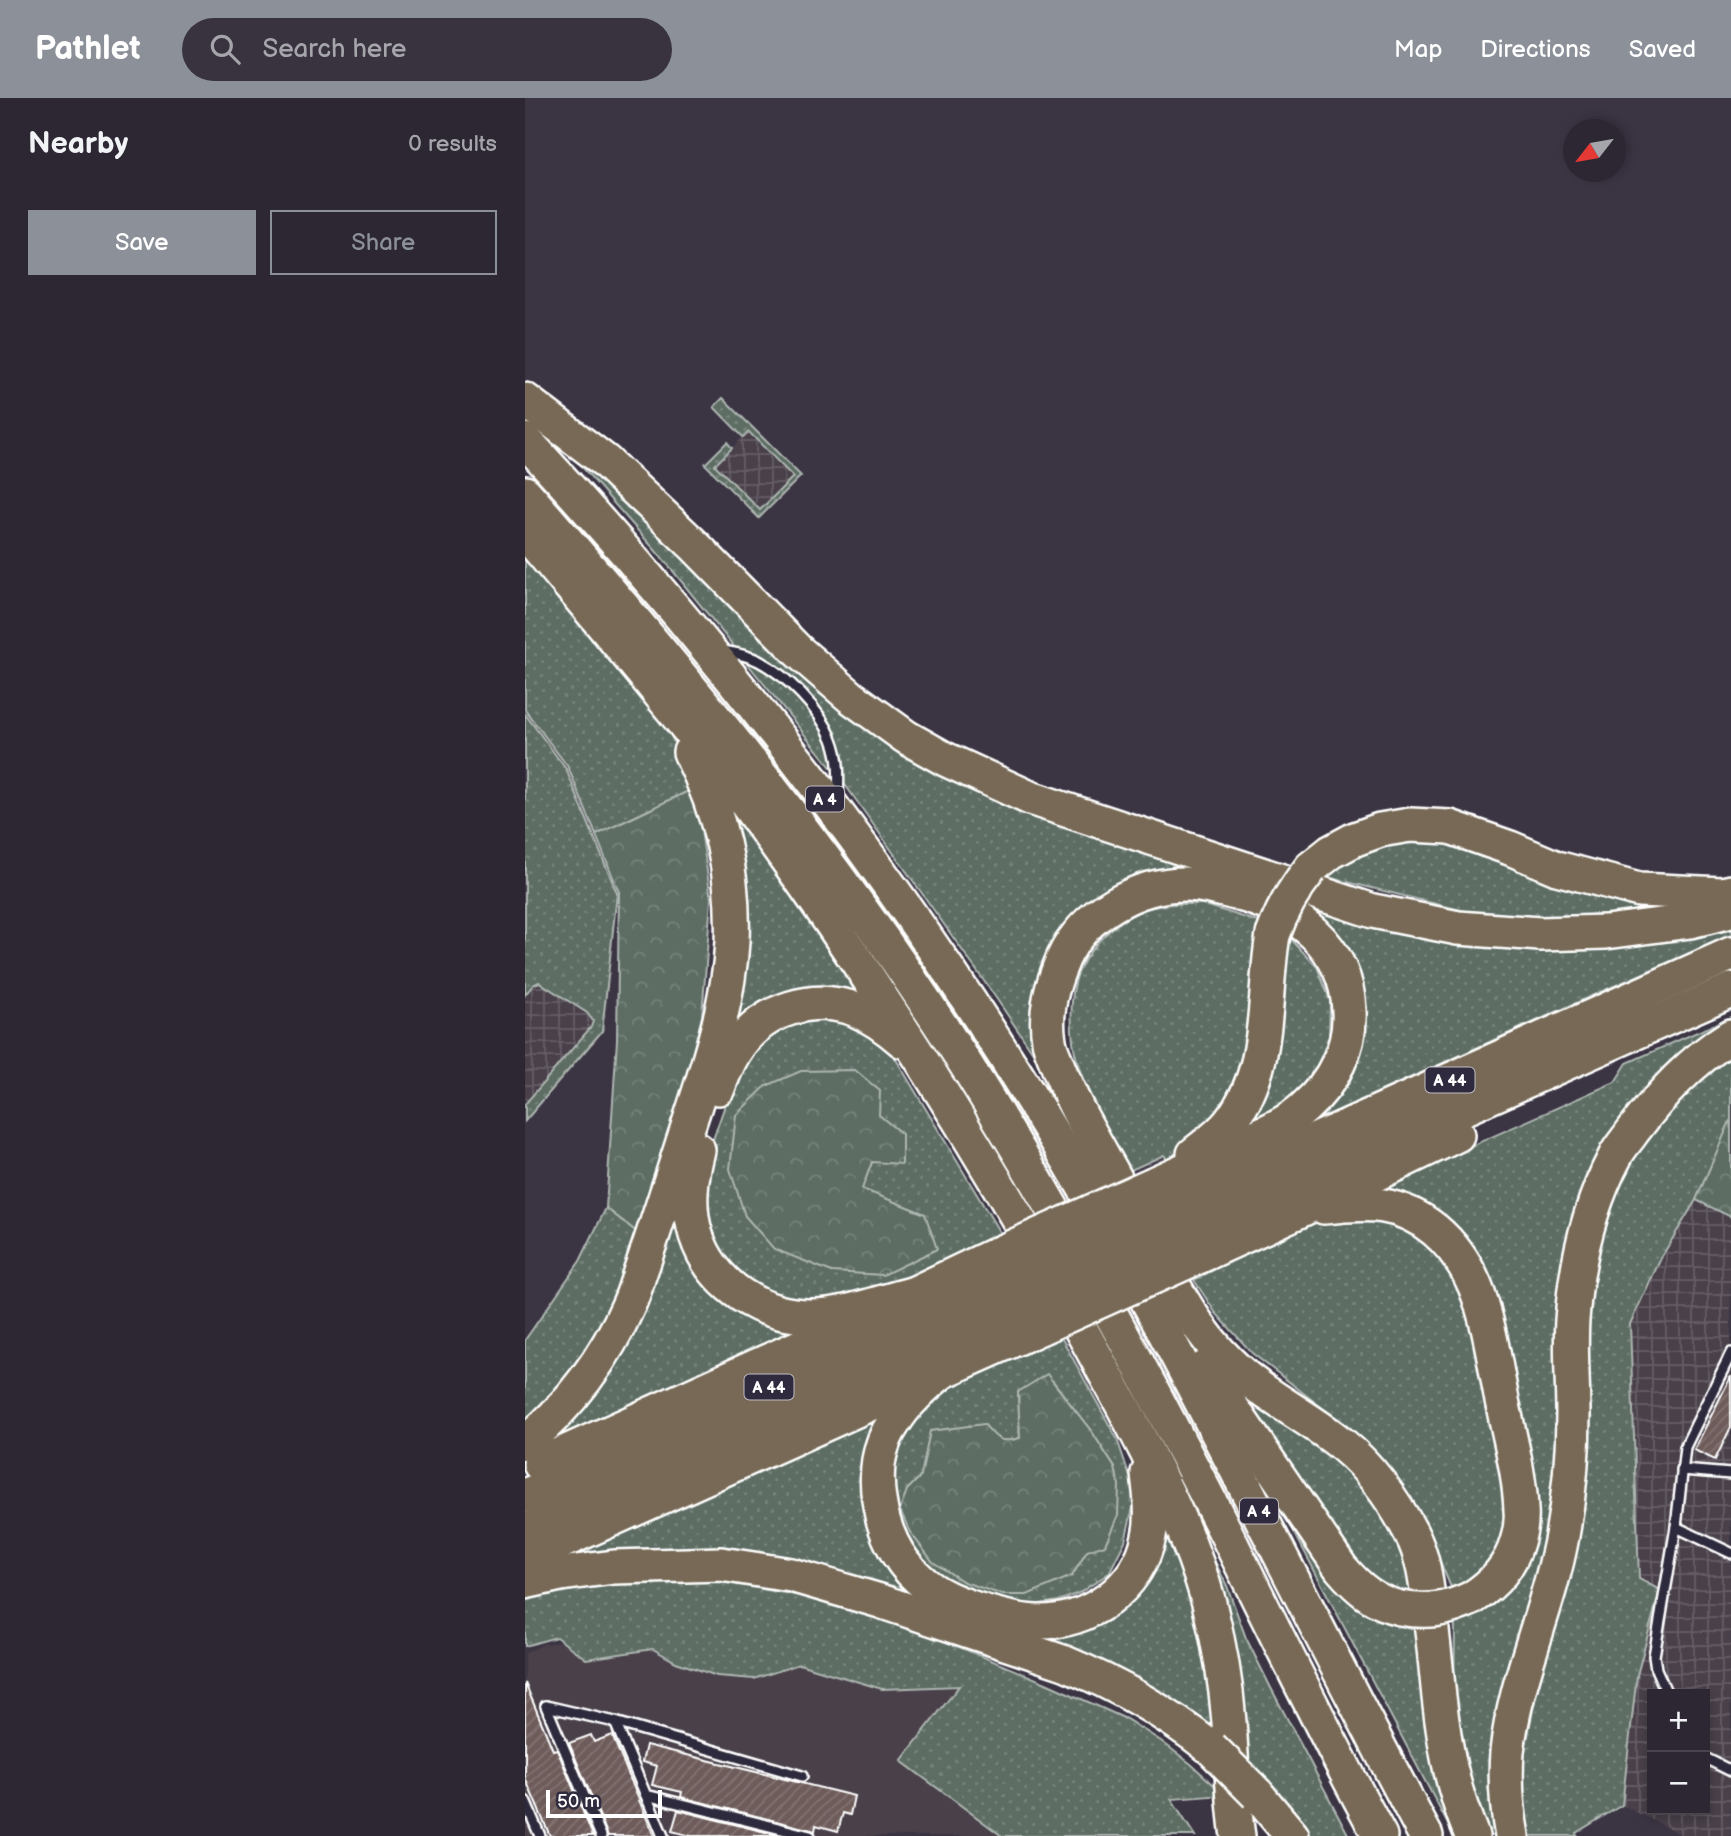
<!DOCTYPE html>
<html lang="en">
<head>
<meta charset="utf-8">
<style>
  body { margin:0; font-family:"Balsamiq Sans",sans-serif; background:#38333e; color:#f1f3f6 }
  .controls { position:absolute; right:21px; bottom:21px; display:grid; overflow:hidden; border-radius:0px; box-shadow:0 4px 10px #0003 }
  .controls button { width:63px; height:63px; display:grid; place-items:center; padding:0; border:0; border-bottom:2px solid #48444d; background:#2c2732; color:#f1f3f6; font:35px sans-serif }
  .compass { position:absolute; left:1038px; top:21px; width:63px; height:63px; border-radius:50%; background:#2c2732; box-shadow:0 4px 10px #0003; rotate:239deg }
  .scale { position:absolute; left:21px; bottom:18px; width:116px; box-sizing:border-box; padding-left:7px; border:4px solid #fff; border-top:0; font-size:19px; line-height:24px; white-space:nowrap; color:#fff; -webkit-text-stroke:5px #2f2a3d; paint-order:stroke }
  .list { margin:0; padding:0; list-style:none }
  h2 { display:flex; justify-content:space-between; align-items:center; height:91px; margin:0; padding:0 28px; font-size:30px }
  h2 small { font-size:23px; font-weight:400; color:#a6a5ac }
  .actions { display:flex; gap:14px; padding:21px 28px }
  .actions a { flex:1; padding:16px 0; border:2px solid #8c9099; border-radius:0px; text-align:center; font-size:24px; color:#8c9099 }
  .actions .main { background:#8c9099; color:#fff }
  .icon { flex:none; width:38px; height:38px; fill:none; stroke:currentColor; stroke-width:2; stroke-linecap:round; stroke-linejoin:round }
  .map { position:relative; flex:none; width:1206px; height:1738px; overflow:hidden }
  header { display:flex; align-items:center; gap:42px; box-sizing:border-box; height:98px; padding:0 35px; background:#8c9099; color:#fff }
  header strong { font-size:33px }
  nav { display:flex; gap:38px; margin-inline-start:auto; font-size:24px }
  .search { width:490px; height:63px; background:#38333e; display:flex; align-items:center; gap:18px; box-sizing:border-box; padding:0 24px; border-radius:38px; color:#a6a5ac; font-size:26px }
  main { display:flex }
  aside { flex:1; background:#2c2732 }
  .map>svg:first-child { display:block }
  .built { fill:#4a404a }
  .industrial { fill:url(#industrial-grid); fill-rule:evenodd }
  .grass { fill:url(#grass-dots); stroke:#aeb6b2; stroke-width:2; fill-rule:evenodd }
  .forest { fill:url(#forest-crowns); stroke:#aeb6b2; stroke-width:2 }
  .building { fill:url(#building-hatch); stroke:#fff; stroke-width:2 }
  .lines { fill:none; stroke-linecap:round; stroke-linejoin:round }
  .service-casing { stroke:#fff; stroke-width:14 }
  .motorway-casing { stroke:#fff; stroke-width:38 }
  .service { stroke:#2f2a3d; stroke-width:9 }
  .motorway { stroke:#776954; stroke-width:33 }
  .motorway-bridge-casing { stroke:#fff; stroke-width:38; stroke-linecap:butt }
  .motorway-bridge { stroke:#776954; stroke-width:33 }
  .labels { text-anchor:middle; stroke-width:7; stroke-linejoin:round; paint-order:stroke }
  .shield { fill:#2f2a3d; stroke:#c1bfc5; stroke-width:2 }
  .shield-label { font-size:16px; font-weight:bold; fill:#fff }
</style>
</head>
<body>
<header>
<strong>Pathlet</strong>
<div class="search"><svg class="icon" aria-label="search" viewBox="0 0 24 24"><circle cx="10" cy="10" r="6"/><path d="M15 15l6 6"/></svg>Search here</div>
<nav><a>Map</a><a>Directions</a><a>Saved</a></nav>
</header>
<main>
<aside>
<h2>Nearby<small>0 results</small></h2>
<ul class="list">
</ul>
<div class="actions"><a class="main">Save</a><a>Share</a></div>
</aside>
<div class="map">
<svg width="1206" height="1738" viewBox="0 0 1206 1738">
  <defs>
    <pattern id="industrial-grid" width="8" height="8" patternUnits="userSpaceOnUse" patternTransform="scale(1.75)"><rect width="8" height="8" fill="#4a404a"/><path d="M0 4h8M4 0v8" fill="none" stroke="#655d65"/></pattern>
    <pattern id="grass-dots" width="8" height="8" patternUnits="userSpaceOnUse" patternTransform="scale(1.75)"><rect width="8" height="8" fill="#5d6d64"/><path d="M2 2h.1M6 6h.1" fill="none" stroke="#75837b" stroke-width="1.8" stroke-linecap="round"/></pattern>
    <pattern id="forest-crowns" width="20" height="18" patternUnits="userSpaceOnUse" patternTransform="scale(1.75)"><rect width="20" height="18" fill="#5d6d64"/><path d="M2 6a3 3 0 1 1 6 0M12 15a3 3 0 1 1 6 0" fill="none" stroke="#75837b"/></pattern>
    <pattern id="building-hatch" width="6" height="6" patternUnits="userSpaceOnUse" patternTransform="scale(1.75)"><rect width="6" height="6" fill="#6d5b5a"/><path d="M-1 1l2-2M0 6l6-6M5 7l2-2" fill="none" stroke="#837473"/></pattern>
  </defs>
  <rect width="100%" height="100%" fill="#3b3443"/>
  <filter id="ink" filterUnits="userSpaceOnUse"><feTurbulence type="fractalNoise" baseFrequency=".0143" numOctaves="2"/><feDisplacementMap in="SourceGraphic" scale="14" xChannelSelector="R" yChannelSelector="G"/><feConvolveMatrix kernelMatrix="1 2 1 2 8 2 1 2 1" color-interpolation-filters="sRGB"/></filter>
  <g filter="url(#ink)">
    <polygon class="built" points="114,1534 435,1588 376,1663 477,1738 0,1738 0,1555 19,1546"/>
    <g class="industrial">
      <polygon points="223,334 268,380 235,412 190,367"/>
      <polygon points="0,614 42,670 93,795 79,933 0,1023"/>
      <path d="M 1171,1102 L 1206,1119 L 1206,1738 L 1159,1738 L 1097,1707 L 1112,1577 L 1135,1492 L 1114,1481 L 1105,1226 L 1137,1158 ZM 1127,1596 L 1180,1596 L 1180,1712 L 1127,1712 Z"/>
    </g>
    <g class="grass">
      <polygon points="198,300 276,378 234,420 180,366 202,344 207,350 190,367 235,412 268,379 224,334 218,339 189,309"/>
      <polygon points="61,364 322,614 686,773 541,836 527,983 471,900 321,688 144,468 57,369"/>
      <polygon points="0,452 124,606 145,636 170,690 71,737 43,669 0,612"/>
      <polygon points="0,616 41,671 92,795 77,933 0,1023 0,1006 66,929 68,923 62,915 14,884 8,887 0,897"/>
      <polygon points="192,685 345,913 321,903 215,937 164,1064 182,1171 300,1224 0,1358 67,1284 206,906"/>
      <polygon points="900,733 1196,802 1047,823 956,817 794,777 814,759"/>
      <path d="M 648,806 L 677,806 L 737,825 L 720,968 L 701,1008 L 673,1041 L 642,1061 L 639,1057 L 606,1072 C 587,1038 564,1004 553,966 C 545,941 543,895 555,871 C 568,844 593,821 621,811 C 630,808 640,807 648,806 Z"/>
      <polygon points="773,807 900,832 1206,828 1206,837 1073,895 794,1021 825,984 836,948"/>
      <polygon points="764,839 792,869 805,902 804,939 788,978 755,1013 699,1043"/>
      <path d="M 280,916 L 324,920 L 366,953 L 475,1135 L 331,1204 L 311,1210 L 226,1191 L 187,1147 L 176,1076 L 216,961 L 233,940 ZM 377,1036 L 347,1064 L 336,1091 L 400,1116 L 220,1118 Z"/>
      <polygon points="1206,919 1206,927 1070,1078 1036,1368 978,1738 954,1738 929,1621 930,1521 994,1464 964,1205 847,1092 1090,984 1102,965"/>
      <polygon points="1206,949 1206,1023 1171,1102 1137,1158 1105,1226 1114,1481 1135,1492 1112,1577 1097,1707 1051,1735 1052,1738 1002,1738 996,1714 999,1657 1017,1568 1057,1291 1069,1136 1125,1024"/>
      <polygon points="81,1110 112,1134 109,1160 75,1236 35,1293 0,1328 0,1242 55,1163"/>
      <polygon points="848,1117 907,1142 944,1203 986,1423 960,1475 927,1492 901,1429 823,1330 727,1255 690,1214 669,1182 759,1136 791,1123"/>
      <path d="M 535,1237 L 592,1341 L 611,1397 L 600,1443 L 584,1475 L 556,1494 L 534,1503 L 508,1507 L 484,1506 L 414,1480 L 387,1454 L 367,1421 L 363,1373 L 378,1333 L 403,1301 L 445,1278 ZM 528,1283 L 567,1334 L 590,1370 L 562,1453 L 547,1478 L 382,1392 L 396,1378 L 472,1341 L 483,1343 L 495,1340 L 493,1294 Z"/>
      <polygon points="681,1249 849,1396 877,1448 893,1497 879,1495 838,1479"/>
      <polygon points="366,1308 343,1353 373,1475 550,1530 639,1418 666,1485 696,1642 354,1488 16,1465"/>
      <polygon points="727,1354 756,1395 890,1523 937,1738 929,1738"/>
      <polygon points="643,1368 702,1488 721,1540 746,1590 824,1738 780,1738 717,1660"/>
      <polygon points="180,1481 316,1505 422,1544 521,1585 601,1621 636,1643 666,1666 700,1697 646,1701 670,1738 477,1738 376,1663 434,1588 357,1591 274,1566 229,1581 192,1578 151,1564 128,1551 61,1561 31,1539 0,1548 0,1501 41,1489 93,1483"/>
    </g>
    <g class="forest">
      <polygon points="170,690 186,801 177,918 149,1027 112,1134 81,1110 92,942 94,794 71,737"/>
      <polygon points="330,972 355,993 354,1017 377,1036 377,1066 347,1064 337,1091 400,1116 412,1151 358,1177 307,1174 249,1151 220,1118 205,1071 211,1017 241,988 276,973"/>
      <polygon points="1205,1023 1206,1023 1206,1119 1171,1102"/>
      <path d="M 522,1276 L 567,1334 L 590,1370 L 594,1387 L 593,1417 L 580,1447 L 562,1453 L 547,1478 L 502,1497 L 478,1497 L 439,1484 L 408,1464 L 385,1434 L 375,1412 L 382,1392 L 396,1378 L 405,1333 L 459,1326 C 472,1341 474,1346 495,1340 L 493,1294 Z"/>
    </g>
    <g class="building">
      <polygon points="1206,1278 1206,1329 1190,1362 1169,1352"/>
      <polygon points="0,1585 28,1652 32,1651 68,1738 25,1738 0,1680"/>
      <polygon points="66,1637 69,1644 87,1637 129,1738 83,1738 44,1645"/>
      <polygon points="121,1647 329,1698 325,1717 318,1715 313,1733 291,1727 290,1733 156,1699 157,1694 127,1687 132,1668 117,1664"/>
      <polygon points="153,1712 256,1738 166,1738 147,1733"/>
    </g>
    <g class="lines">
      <g class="service-casing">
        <g id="service">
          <path d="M 198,553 C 210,555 223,557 234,563 C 262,578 295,611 307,641 C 315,661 314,680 313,700"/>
          <polyline points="1157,1372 1206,1376"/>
          <polyline points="1151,1429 1206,1455"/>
          <polyline points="1142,1596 1131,1571 1129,1558 1151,1429 1160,1349 1206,1255"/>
          <polyline points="21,1608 90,1624 277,1678"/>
          <polyline points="21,1608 76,1738"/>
          <polyline points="90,1624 138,1738"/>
          <polyline points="1180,1660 1206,1673"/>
          <polyline points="121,1697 285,1738"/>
          <polyline points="0,1703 15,1738"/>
        </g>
      </g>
      <g class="motorway-casing">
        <g id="motorway">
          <polyline points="0,302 80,363 169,447 273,553 326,599 381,639 420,661 505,700 848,813 933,830 1015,836 1081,834 1165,823 1206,813"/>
          <path d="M 0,342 C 192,549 367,773 514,1013 C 657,1248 771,1497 901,1738"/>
          <path d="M 0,395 C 165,584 326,779 458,994 C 546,1137 626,1287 702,1437 C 752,1538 801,1639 855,1738"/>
          <path d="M 0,434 C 75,524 151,612 221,705 C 337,862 441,1027 537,1197 C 558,1234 578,1272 599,1310 C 632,1373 665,1436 684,1505 C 694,1544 701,1584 704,1624 C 707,1662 707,1700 713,1738"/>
          <polyline points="786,770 806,754 830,741 855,732 885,727 925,729 985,750 1032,770 1114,792 1197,796 1206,794"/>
          <path d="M 193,990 C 199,975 204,960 214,947 C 239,912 287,896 329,911 C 346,918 364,931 378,943"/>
          <path d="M 173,1052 C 166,1080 162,1108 171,1137 C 187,1187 236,1219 287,1218 C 320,1218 354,1204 387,1196"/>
          <path d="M 669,1056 C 681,1046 695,1037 705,1024 C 748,970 737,900 748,837"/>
          <path d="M 630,1085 C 659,1072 687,1060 715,1046 C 737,1036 762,1026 780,1009 C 808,984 826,950 824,913 C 822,847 769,810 711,795 C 694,791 678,786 661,786 C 612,786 559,815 538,861 C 527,887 519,914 524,942 C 525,951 529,958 532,966 C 546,1003 566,1037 585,1071 C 601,1101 617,1130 633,1160 C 653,1196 674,1235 704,1264 C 738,1298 783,1318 819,1348 C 847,1371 869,1403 886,1435 C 898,1458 901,1482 904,1507 C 908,1538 911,1569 914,1599 C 920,1651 927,1690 947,1738"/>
          <polyline points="644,1108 1206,856"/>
          <path d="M 799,1109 C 841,1104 875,1103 910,1132 C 928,1147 941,1167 950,1188 C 965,1224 970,1269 978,1307 C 985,1341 995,1378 996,1412 C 997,1422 995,1434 992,1444 C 985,1469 969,1486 947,1500"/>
          <polyline points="659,1135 786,1078 1206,892"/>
          <polyline points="673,1159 776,1112 932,1037"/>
          <path d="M 680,1270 L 816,1470 C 833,1490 849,1504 875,1510"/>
          <path d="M 419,1272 C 400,1288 381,1304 368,1326 C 353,1348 350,1376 354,1402 C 358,1431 371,1461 394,1481 C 411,1497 432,1505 454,1512 C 473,1518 492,1523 511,1524 C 563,1526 614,1490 624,1438 C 629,1417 625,1396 623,1375"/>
          <path d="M 0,1345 C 45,1308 81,1259 104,1206 C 110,1193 113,1179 118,1166 C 132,1125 145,1085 158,1044 C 179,979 203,913 207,844 C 210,774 195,716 165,654"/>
          <polyline points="15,1366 316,1230 474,1155"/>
          <polyline points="0,1398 488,1179"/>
          <polyline points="0,1433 373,1266 503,1205"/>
          <polyline points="0,1460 517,1229"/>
          <path d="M 0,1484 L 36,1476 L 89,1469 L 196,1466 L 266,1477 L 355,1503 L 540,1565 C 593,1587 641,1614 686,1650"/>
          <polyline points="732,1696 767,1738"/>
          <path d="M 987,1738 C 982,1711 980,1681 982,1654 C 990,1580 1024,1511 1037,1438 C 1044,1398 1048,1358 1048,1317 C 1048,1286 1045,1253 1047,1222 C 1051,1165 1063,1110 1090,1059 C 1094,1050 1102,1042 1108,1033 C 1136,996 1166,963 1206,938"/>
        </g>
      </g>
      <use href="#service" class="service"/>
      <use href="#motorway" class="motorway"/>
      <g class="motorway-bridge-casing">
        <g id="motorway-bridge">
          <path d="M 748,837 C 757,811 769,791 786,770"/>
          <polyline points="474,1155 630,1085"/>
          <polyline points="488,1179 644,1108"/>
          <polyline points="503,1205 659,1135"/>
          <polyline points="517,1229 673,1159"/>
          <path d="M 875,1510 C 902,1515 923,1512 947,1500"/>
          <polyline points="686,1650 732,1696"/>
        </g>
      </g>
      <use href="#motorway-bridge" class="motorway-bridge"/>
    </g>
  </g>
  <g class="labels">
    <g class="shield">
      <rect x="281" y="688.5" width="38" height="25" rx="5"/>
      <rect x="900.5" y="969.5" width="49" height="25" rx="5"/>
      <rect x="219.5" y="1276.5" width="49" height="25" rx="5"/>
      <rect x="715" y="1400.5" width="38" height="25" rx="5"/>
    </g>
    <g class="shield-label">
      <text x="300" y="707">A 4</text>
      <text x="925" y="988">A 44</text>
      <text x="244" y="1295">A 44</text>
      <text x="734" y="1419">A 4</text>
    </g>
  </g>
</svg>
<div class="controls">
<button>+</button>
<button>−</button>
</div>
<svg class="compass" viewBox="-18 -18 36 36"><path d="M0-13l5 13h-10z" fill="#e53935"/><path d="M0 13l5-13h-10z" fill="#a6a5ac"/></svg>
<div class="scale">50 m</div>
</div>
</main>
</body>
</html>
